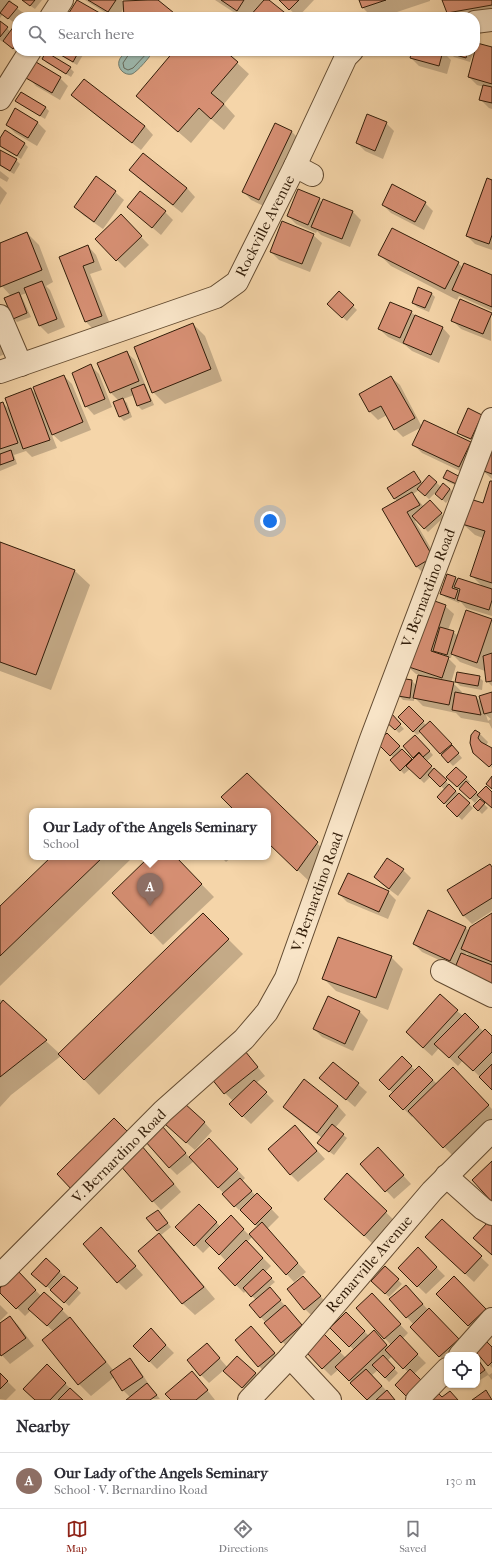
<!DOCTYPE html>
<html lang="en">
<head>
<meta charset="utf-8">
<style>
  body { margin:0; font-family:"IM FELL French Canon",serif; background:#f7f7f7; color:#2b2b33 }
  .controls { position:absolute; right:12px; bottom:12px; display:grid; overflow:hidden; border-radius:8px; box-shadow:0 1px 3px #0004 }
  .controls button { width:36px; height:36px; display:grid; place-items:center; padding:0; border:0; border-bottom:1px solid #e1e1e2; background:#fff; color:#2b2b33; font:20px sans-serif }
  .you { position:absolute; left:270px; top:521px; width:14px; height:14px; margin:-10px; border:3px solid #fff; border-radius:50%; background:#1a73e8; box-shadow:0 0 0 6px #1a73e833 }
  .badge { display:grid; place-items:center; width:26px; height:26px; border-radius:50%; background:#8f2418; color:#fff; font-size:13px; font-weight:700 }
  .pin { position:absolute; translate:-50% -33px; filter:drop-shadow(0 1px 2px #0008) }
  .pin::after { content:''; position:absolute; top:21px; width:14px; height:12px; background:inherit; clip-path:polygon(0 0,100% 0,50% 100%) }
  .popup { position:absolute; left:29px; top:808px; width:242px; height:52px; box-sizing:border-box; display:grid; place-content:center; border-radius:8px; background:#fff; filter:drop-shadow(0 1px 3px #0005); font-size:13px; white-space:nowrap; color:#7c7c81 }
  .popup b { font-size:15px; color:#2b2b33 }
  .popup::after { content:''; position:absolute; left:50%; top:100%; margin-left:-8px; border:8px solid transparent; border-top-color:#fff }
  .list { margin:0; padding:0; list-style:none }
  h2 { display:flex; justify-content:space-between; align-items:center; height:52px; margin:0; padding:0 16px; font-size:17px }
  h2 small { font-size:13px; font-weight:400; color:#7c7c81 }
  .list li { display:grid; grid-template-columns:26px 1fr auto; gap:12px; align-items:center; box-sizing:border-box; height:56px; padding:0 16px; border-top:1px solid #e1e1e2 }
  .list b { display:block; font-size:15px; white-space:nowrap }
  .list p { margin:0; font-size:13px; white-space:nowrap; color:#7c7c81 }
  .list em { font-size:13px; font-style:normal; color:#7c7c81 }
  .icon { flex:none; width:22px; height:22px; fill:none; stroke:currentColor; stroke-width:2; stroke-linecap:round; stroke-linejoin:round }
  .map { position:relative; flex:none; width:492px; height:1400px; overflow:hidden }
  .search { position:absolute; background:#fff; box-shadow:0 1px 3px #0004; left:12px; right:12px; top:12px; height:44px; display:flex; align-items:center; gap:10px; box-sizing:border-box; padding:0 14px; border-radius:16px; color:#7c7c81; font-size:15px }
  .sheet { height:108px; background:#fff }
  nav { display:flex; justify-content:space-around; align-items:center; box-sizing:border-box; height:56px; border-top:1px solid #e1e1e2; background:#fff; font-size:11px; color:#7c7c81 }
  nav a { display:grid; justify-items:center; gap:2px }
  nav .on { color:#8f2418 }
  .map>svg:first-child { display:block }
  .water { fill:#9db8ad; stroke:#727a6b }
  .shadow { fill:#0003; fill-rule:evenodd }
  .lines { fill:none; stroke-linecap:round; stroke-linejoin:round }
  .shore { stroke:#686a5b; stroke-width:1 }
  .building { fill:#d68f73; stroke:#321d09 }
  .minor-casing { stroke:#634b31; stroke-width:24 }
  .minor { stroke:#f8e4c7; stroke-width:22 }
  .labels { text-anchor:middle; stroke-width:3; stroke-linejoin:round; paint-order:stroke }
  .street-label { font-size:15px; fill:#321d09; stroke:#f8e4c7 }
</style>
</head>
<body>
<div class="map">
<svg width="492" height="1400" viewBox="0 0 492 1400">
  <rect width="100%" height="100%" fill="#f5d5a9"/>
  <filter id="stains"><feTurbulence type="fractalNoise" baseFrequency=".005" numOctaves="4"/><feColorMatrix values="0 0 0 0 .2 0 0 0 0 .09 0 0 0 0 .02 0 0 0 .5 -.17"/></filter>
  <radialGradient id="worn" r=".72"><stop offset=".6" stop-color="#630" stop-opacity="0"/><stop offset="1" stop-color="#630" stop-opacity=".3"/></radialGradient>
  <path class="water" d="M 127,51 L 153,51 C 151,56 137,72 132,74 C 124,76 117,68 119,61 C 120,57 124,54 127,51 Z"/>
  <g class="shadow">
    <polygon points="0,0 10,0 12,2 11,4 29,17 17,17 17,22 15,20 13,22 3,14 0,18"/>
    <polygon points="22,0 42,0 35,9"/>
    <polygon points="85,0 122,0 124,2 157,0 178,17 125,17 124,8 118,17 112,17"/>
    <polygon points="215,0 269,0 288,17 241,17"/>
    <polygon points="280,0 314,0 298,17"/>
    <polygon points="361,0 430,0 430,1 382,17 372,17 363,8"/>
    <polygon points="443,0 492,0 492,19 453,17 448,12"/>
    <polygon points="77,1 104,17 69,17 68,16"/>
    <polygon points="0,22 11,32 17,29 18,52 4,40 3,42 0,40"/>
    <polygon points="492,48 492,109 489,108 480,99 484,87 477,85 469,77"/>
    <polygon points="53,51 79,51 83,55 77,65"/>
    <polygon points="176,51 224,51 249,74 224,104 235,116 224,130 211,119 191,143 137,96"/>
    <polygon points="413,51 443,52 451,60 447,74 419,66 411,58"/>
    <polygon points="451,51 474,51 470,62 454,57 450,53"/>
    <polygon points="43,59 70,68 74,72 71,77 47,63"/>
    <polygon points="28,77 60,78 68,86 60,100 36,86"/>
    <polygon points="73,95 145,126 153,135 141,150 81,103"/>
    <polygon points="17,101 45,107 49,111 45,119 21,105"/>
    <polygon points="16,110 38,123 46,131 37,146 15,133 7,125"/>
    <polygon points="386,123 394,131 383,159 365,151 357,143"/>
    <polygon points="276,124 292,132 300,140 268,208 251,200 243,191"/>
    <polygon points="0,140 24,143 28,147 21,159 2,148 0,146"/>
    <polygon points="0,151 16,160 20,164 14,174 0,166"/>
    <polygon points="143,154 187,188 195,197 182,213 138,178 130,170"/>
    <polygon points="0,171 9,178 7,182 0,178"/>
    <polygon points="96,178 115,192 124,200 103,229 83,215 75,207"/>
    <polygon points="492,181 492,250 475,244 467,236"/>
    <polygon points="0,186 7,193 0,205"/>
    <polygon points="319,199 322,203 353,212 361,220 350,247 321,235 317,231 316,233 296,224 288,216"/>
    <polygon points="425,203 433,211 424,230 391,213 383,205"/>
    <polygon points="128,207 165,212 173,220 161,235"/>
    <polygon points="121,216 149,245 125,268 96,239"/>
    <polygon points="27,233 39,245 53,282 46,286 50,290 65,327 48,334 40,326 27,293 21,295 31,317 17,322 13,318 11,296 0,284 0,244"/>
    <polygon points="313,235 322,243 310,272 279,260 271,252"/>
    <polygon points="88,246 96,255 102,270 90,274 110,324 94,330 86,322 61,257"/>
    <polygon points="379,254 458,263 463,268 492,276 492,311 459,296 457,300 391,266"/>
    <polygon points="339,293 357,310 347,321 328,304"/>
    <polygon points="431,293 435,297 429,312 417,307 413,303"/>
    <polygon points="411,312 416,316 442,327 450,336 439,363 412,351 405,345 388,337 379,329"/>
    <polygon points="491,313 491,341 461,329 452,320"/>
    <polygon points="193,324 205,336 222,381 165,404 153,392"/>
    <polygon points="0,334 8,353 0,356"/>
    <polygon points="126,352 135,360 154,405 142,410 138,406 134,395 123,399 127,403 132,417 124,421 120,417 114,403 119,401 111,393"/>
    <polygon points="91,366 99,374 112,407 94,415 86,406"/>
    <polygon points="64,376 72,384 91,430 61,442 51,433 57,448 32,457 26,451 14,455 17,464 0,471 0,404 3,403 10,410 31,389 38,396"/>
    <polygon points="391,377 400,385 422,427 403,437 395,429 387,415 378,420 370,412 360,394"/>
    <polygon points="469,410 486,420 475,442 462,436 458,432"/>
    <polygon points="492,442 492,479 482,470"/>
    <polygon points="470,443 479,451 462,472 422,453 414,445"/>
    <polygon points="414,472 423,484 436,482 441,487 450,489 454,493 446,503 435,493 429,499 419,490 413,494 424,507 434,505 444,517 428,532 417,520 415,521 441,566 425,575 417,567 383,510 397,501 394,498"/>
    <polygon points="444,478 470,484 467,490 448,482"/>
    <polygon points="492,483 492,616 466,608 460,601 459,603 445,597 441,593 455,578 458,580 483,587 471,575 483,538 475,535 463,524 484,504"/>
    <polygon points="0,543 75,571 90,585 51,690 0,671"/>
    <path d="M 445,606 L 454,614 L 448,630 L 453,632 L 458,636 L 467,611 L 492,620 L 492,651 L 491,655 L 492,654 L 492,686 L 487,681 L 485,671 L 460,662 L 452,654 L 451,658 L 447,657 L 456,666 L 451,683 L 453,683 L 462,692 L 461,694 L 476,697 L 482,703 L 492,693 L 492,729 L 489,723 L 461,718 L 456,713 L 423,706 L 414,697 L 414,701 L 403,700 L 399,696 L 412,681 L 417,686 L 419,675 L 416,674 L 407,666 ZM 486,715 L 491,719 L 488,721 Z"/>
    <polygon points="479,677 483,681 482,690 460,686 456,682"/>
    <polygon points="409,708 427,726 438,730 462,758 453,766 421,732 417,735 399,717"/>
    <polygon points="391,715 404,729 399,733 386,720"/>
    <polygon points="387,734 413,761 415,758 404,746 415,736 433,755 426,762 473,808 462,820 438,797 445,790 431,776 424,783 410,769 404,774 391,760 394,758 378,743"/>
    <polygon points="480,734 488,742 486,746 492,750 492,768 481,758 471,743"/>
    <polygon points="456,768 470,782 468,784 479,795 492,793 492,807 480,796 475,803 447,777"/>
    <polygon points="247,775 329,855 310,882 268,842 268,811 236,811"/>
    <polygon points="480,800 488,808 482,814 474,806"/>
    <polygon points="53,857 133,857 0,986 0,908"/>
    <polygon points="151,857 175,857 214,897 163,945 113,893"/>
    <polygon points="221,857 232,857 226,862"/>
    <polygon points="492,867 492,911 472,924 463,915"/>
    <polygon points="403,870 411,878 398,896 383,885 375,877"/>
    <polygon points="388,892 396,900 388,919 347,902 339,894"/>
    <path d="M 429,911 L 466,928 L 469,931 L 492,914 L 492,989 L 456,968 L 422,952 L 414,944 ZM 466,953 L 472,958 L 465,956 Z"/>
    <polygon points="203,914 243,954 99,1095 61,1056 11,1095 0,1107 0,999 60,1054"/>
    <polygon points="391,957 403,969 388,1010 336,991 324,979"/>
    <polygon points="328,997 360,1012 368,1020 353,1051 322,1037 314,1029"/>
    <polygon points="457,1011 463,1016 465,1014 484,1032 492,1037 492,1089 463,1060 458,1066 439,1048 432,1056 415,1041"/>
    <polygon points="245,1052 265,1076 256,1083 274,1101 251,1124 230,1104 233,1101 225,1093"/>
    <polygon points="402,1058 416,1071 420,1067 437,1084 464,1081 492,1109 492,1125 456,1159 413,1115 412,1117 391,1096 393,1093 380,1080"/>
    <polygon points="333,1063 367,1092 355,1107 321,1078"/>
    <polygon points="304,1081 338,1106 346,1115 335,1128 347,1138 334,1155 323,1147 322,1138 292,1115 284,1107"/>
    <polygon points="204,1122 212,1131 195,1150 174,1132"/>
    <polygon points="295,1126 325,1159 298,1182 290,1174"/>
    <polygon points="170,1136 190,1158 217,1148 245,1178 242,1181 256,1196 257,1194 279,1217 267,1229 306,1272 294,1282 252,1237 247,1242 271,1266 265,1272 275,1282 269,1287 309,1334 290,1350 250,1305 256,1300 246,1290 244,1293 219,1268 226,1261 211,1245 203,1253 177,1227 199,1205 221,1227 231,1217 249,1235 258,1227 240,1209 239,1210 235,1206 194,1161 177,1175 169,1167"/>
    <polygon points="378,1148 411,1184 394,1199 361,1164"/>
    <polygon points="149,1154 181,1192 161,1210 122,1167"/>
    <polygon points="347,1175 398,1224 376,1247 337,1210"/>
    <polygon points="161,1215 171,1227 161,1235 171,1246 215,1299 195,1315 183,1304 139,1251 160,1233 148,1218"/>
    <polygon points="442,1220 489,1265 474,1282 434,1245"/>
    <polygon points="109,1237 143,1275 126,1290 118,1282"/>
    <polygon points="418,1249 445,1276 426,1294 399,1268"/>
    <polygon points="46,1259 81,1293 69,1306 33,1274"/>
    <polygon points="385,1267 402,1284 389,1297 372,1281"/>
    <polygon points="18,1272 41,1296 62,1310 70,1318 114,1371 130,1360 138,1368 150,1386 160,1399 127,1400 130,1397 123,1390 114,1377 91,1396 79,1384 54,1332 31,1310 25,1316 0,1291 0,1289"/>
    <polygon points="454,1278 492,1316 477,1334 437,1294"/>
    <polygon points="311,1285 328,1305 313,1317 305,1309"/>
    <polygon points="414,1294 428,1310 429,1309 466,1348 458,1355 447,1355 447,1364 411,1327 413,1324 391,1299"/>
    <polygon points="380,1303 408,1333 402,1339 426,1363 414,1374 424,1385 410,1399 396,1385 408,1372 392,1356 387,1361 398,1373 389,1382 378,1370 372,1375 395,1400 367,1400 339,1369 331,1376 307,1352 324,1336 346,1358 354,1350 332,1328 346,1313 369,1336 374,1332 389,1347 391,1345 357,1308"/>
    <polygon points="0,1305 8,1313 0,1321"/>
    <polygon points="10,1317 18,1325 34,1346 10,1364 0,1353 0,1324"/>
    <polygon points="151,1330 174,1353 157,1369 134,1346"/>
    <polygon points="259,1335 282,1362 267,1375 236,1340"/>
    <polygon points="492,1348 492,1368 476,1351"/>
    <polygon points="215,1353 228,1368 255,1373 263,1381 251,1395 224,1370 209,1383 201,1375"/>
    <polygon points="477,1358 489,1375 492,1373 492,1380 488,1375 477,1382"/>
    <polygon points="47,1366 74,1392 82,1400 36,1400"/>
    <polygon points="0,1374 16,1390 6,1400 0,1399"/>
    <polygon points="200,1381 215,1400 172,1400"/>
  </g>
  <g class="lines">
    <polyline class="shore" points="129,51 129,54 123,63 124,68 128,70 133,68 149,51"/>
  </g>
  <g class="building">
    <polygon points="22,0 35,0 30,6"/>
    <polygon points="77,0 105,16 104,17 67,16"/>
    <polygon points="88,0 116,0 108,12"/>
    <polygon points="148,0 158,0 179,17 124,17 123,1"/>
    <polygon points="221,0 244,0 237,11"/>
    <polygon points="264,0 269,0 289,16 249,17"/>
    <polygon points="279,0 299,0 289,10"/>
    <polygon points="359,0 386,0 362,8"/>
    <polygon points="442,0 492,0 492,5 447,13"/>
    <polygon points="9,1 18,7 8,19 0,13"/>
    <polygon points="0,21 8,27 0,37"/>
    <polygon points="14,26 17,28 17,44 13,49 3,41"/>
    <polygon points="477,43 492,47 492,84 468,77"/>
    <polygon points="54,51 79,51 73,62"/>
    <polygon points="174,51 225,51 238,62 211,93 224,104 211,119 199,108 178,132 136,96"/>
    <polygon points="412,51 443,51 439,66 410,58"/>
    <polygon points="450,51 468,51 466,58 449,53"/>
    <polygon points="46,52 71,67 66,74 42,59"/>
    <polygon points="36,62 61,77 52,93 26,78"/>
    <polygon points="84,79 145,126 132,143 71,95"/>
    <polygon points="483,85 492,87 492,103 479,100"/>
    <polygon points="21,92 46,107 40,116 15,101"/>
    <polygon points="15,108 38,122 28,138 6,125"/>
    <polygon points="367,114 387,122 375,151 356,143"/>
    <polygon points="275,123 292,131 259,200 242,192"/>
    <polygon points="5,130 25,143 17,156 0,146 0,138"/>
    <polygon points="0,150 17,159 10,171 0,165"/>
    <polygon points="143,153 187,188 173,205 129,170"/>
    <polygon points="96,176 116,191 94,222 74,207"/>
    <polygon points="487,178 492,180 492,235 489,244 466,236"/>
    <polygon points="392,184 426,202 415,222 382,205"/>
    <polygon points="298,189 320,198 308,225 287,216"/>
    <polygon points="140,191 166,211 152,228 127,207"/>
    <polygon points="323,199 353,211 342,239 311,227"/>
    <polygon points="121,214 142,236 116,261 95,239"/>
    <polygon points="282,221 314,234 302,264 270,252"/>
    <polygon points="392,228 459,262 445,289 378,255"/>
    <polygon points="27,232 42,270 0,287 0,243"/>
    <polygon points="88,245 94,262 83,266 102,316 85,322 59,257"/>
    <polygon points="464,263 492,275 492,307 452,290"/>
    <polygon points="42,281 57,319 39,326 24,288"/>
    <polygon points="418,287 432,293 425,308 412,303"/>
    <polygon points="339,291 354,305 342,318 327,304"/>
    <polygon points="19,292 27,313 13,319 4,298"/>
    <polygon points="460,299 492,313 483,334 451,321"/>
    <polygon points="390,302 412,311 400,338 378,329"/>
    <polygon points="415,315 443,327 431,355 403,343"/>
    <polygon points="193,323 211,369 152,393 134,347"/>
    <polygon points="127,351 139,381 110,393 97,363"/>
    <polygon points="91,364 105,399 85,407 72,373"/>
    <polygon points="64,375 83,422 52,435 33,387"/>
    <polygon points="391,376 415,418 394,430 381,406 369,412 359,394"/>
    <polygon points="144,384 151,401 137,406 131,389"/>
    <polygon points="31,388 50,440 23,449 5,398"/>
    <polygon points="123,398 129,413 119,417 113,402"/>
    <polygon points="3,402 18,443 0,449 0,403"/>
    <polygon points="468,408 482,415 471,439 457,433"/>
    <polygon points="424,420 471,442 459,467 412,445"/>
    <polygon points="492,441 492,474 481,470"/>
    <polygon points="11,450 14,460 0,465 0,454"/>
    <polygon points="447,470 466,480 463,487 443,478"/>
    <polygon points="414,471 421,482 394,499 387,488"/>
    <polygon points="429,475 437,482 425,496 417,489"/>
    <polygon points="490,481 492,481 492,583 470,576 485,531 462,524 470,499 483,503"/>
    <polygon points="443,483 450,489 442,500 435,494"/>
    <polygon points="412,492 420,505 407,512 433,557 416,567 382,509"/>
    <polygon points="430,500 442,513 424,529 412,516"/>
    <polygon points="0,542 75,570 36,675 0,662"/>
    <polygon points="447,574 456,577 452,588 458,590 455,599 440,594"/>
    <polygon points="458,578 492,589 492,600 489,610 457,600 460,589 454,587"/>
    <polygon points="429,599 446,605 431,651 449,657 442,678 406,666"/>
    <polygon points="466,610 492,619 477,663 451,654"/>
    <polygon points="440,627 454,631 447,655 433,651"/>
    <polygon points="492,653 492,681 486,682 483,656"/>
    <polygon points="457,672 480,676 478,686 455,682"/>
    <polygon points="418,675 454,682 449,705 413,698"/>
    <polygon points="400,678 412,680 410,698 398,696"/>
    <polygon points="455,692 476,696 481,715 452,710"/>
    <polygon points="492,692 492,712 484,714 479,696"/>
    <polygon points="409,706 424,721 413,732 398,717"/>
    <polygon points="391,713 401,724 395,730 384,720"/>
    <polygon points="430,721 452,744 440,754 419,731"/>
    <polygon points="475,730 480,733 478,738 481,742 492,748 492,764 489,767 473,753 470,743 471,735"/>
    <polygon points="387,733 400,746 390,756 377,743"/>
    <polygon points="415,735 430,751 423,757 419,752 413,758 403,746"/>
    <polygon points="452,745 459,753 448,763 441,755"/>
    <polygon points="402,749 412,759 400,771 390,760"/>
    <polygon points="419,753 432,766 420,779 406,766"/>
    <polygon points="456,767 467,777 457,787 446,777"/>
    <polygon points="434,768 447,780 440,787 428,775"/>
    <polygon points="247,773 318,842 297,871 268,843 268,811 235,811 221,797"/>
    <polygon points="492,776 492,789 486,784"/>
    <polygon points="466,781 477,792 470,799 459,789"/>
    <polygon points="449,784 456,791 444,804 437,797"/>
    <polygon points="486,786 492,792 492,808 477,795"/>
    <polygon points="459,793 470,803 457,817 446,806"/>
    <polygon points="480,799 485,803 478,811 473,806"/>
    <polygon points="51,857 103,857 0,956 0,906"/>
    <polygon points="149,857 176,857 202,884 151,934 112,893"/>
    <polygon points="387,858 404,869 389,889 374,877"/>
    <polygon points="490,864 492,867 492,898 463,916 447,890"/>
    <polygon points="348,873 389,891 379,912 338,894"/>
    <polygon points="428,910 466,927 450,961 413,944"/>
    <polygon points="203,913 229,939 84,1080 58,1054"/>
    <polygon points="492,913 492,962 461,949 470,927"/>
    <polygon points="338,937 392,956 376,998 322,979"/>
    <polygon points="461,953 492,965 492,985 454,970"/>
    <polygon points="440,994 458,1010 423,1048 406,1032"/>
    <polygon points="328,996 360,1011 345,1044 313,1029"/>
    <polygon points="3,1000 47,1040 0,1077 0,1004"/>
    <polygon points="465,1013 479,1027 449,1058 434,1044"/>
    <polygon points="485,1029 492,1036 492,1052 473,1071 458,1057"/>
    <polygon points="245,1051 258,1067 224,1094 211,1078"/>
    <polygon points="402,1056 412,1066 389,1090 379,1080"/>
    <polygon points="333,1062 359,1083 346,1100 319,1078"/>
    <polygon points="492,1064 492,1090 479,1077"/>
    <polygon points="419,1066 433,1080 403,1110 389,1096"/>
    <polygon points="453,1067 489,1105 443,1148 408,1111"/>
    <polygon points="304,1079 338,1106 317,1133 283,1107"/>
    <polygon points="254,1080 267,1092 242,1117 229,1104"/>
    <polygon points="184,1103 205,1122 186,1143 165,1124"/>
    <polygon points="114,1118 131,1135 73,1191 57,1174"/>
    <polygon points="332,1124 344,1134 329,1152 317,1143"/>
    <polygon points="295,1125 317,1151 290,1175 268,1149"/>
    <polygon points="162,1126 186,1153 169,1168 145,1141"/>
    <polygon points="209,1138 238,1169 218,1188 189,1157"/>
    <polygon points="141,1145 174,1184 152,1202 119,1164"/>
    <polygon points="378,1147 404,1175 385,1192 360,1164"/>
    <polygon points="492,1161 492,1202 472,1180"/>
    <polygon points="347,1173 387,1211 364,1236 324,1199"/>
    <polygon points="240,1178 252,1191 234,1207 222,1194"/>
    <polygon points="257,1193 272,1208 255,1225 240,1210"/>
    <polygon points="199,1204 217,1222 194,1246 175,1227"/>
    <polygon points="158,1210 168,1223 157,1231 146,1218"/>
    <polygon points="231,1215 244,1229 219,1255 205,1241"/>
    <polygon points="442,1219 482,1256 465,1274 425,1237"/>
    <polygon points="262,1222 298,1263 286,1275 249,1234"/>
    <polygon points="488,1222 492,1226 492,1255 473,1238"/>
    <polygon points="101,1227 136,1266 117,1283 83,1244"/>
    <polygon points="159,1233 204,1287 182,1304 138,1251"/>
    <polygon points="246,1240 263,1258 235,1286 218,1268"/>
    <polygon points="418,1247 437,1267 417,1287 398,1268"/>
    <polygon points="46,1258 60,1271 46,1287 31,1274"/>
    <polygon points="385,1266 399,1279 385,1294 371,1281"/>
    <polygon points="263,1269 272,1278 251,1297 243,1288"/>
    <polygon points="18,1271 36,1290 16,1309 0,1293 0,1288"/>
    <polygon points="64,1276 78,1288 64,1303 50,1290"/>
    <polygon points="303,1276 321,1296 304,1310 287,1289"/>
    <polygon points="454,1276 486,1309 468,1326 436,1294"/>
    <polygon points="406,1285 423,1304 406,1318 389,1299"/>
    <polygon points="270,1287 281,1300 260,1318 249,1305"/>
    <polygon points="44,1292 63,1309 47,1326 28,1309"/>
    <polygon points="372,1293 401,1324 384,1339 356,1308"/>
    <polygon points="285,1305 302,1325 281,1343 264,1323"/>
    <polygon points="429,1308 459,1339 439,1357 410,1327"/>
    <polygon points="346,1312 365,1331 349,1347 330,1328"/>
    <polygon points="10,1316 26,1338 1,1356 0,1354 0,1323"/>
    <polygon points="70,1317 106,1362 78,1385 42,1340"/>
    <polygon points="251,1326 275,1353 258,1367 235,1340"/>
    <polygon points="151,1328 166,1345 149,1362 133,1346"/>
    <polygon points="374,1330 387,1345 349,1381 335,1367"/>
    <polygon points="324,1334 341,1351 322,1369 306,1352"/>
    <polygon points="400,1335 418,1354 403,1369 385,1350"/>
    <polygon points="486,1341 492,1347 492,1362 488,1366 475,1351"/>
    <polygon points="207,1343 220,1358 200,1376 187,1360"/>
    <polygon points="383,1355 395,1368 385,1378 372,1365"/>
    <polygon points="237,1356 256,1373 242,1388 223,1371"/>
    <polygon points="130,1358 143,1377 122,1391 110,1372"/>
    <polygon points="477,1358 485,1370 477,1376"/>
    <polygon points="47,1364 66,1383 50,1400 35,1400 23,1389"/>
    <polygon points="366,1369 382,1386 367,1400 350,1383"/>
    <polygon points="410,1369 421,1380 406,1396 395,1385"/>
    <polygon points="192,1371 208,1390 196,1400 171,1400 165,1394"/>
    <polygon points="0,1373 8,1381 0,1389"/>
    <polygon points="147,1383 157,1395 150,1400 126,1400"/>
    <polygon points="70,1388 83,1400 58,1400"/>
    <polygon points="387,1390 395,1400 376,1400"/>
    <polygon points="486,1390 492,1400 472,1400"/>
    <polygon points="450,1391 458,1400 430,1400 438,1393 442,1397"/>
  </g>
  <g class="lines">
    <g class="minor-casing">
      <g id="minor">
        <polyline points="51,17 62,0"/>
        <polyline points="475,22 492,20"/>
        <polyline points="0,99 30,51"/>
        <polyline points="295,166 312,175"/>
        <polyline points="0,316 21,365"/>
        <polyline points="0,372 216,297 237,282 295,166 346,57 352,51"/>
        <polyline points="442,971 492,996"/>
        <polyline points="446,1176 483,1209 492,1214"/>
        <polyline points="0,1275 163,1111 244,1039 267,1012 286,978 371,739 492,419"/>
        <polyline points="460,1355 492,1319"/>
        <polyline points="290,1357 330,1400"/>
        <polyline points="249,1400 290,1357 432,1191 492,1131"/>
        <polyline points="417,1400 447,1369"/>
      </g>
    </g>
    <use href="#minor" class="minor"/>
  </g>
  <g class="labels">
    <g class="street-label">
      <text transform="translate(265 226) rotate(-63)" y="5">Rockville Avenue</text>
      <text transform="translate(428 588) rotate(-69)" y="5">V. Bernardino Road</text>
      <text transform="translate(317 892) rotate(-70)" y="5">V. Bernardino Road</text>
      <text transform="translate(119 1156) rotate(-45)" y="5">V. Bernardino Road</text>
      <text transform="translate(369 1264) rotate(-49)" y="5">Remarville Avenue</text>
    </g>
  </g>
  <rect width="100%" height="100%" filter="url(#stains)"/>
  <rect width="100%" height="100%" fill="url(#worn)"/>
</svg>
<div class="controls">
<button><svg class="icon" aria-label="locate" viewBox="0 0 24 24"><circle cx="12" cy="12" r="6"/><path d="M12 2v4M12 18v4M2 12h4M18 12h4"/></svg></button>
</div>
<div class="you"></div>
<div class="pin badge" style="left:150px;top:906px;background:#8d6e63">A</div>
<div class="popup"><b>Our Lady of the Angels Seminary</b>School</div>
<div class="search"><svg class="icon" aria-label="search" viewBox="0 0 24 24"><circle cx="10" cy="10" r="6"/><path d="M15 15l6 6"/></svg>Search here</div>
</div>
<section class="sheet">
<h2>Nearby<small></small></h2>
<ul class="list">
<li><span class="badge" style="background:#8d6e63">A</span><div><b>Our Lady of the Angels Seminary</b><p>School · V. Bernardino Road</p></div><em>130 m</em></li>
</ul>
</section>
<nav>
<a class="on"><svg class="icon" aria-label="map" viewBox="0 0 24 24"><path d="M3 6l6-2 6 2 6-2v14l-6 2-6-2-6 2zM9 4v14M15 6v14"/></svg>Map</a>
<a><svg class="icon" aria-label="directions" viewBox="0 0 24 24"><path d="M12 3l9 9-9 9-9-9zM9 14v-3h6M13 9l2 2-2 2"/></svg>Directions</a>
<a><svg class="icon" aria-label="saved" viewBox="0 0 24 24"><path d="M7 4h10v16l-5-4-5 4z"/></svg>Saved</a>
</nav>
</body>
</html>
